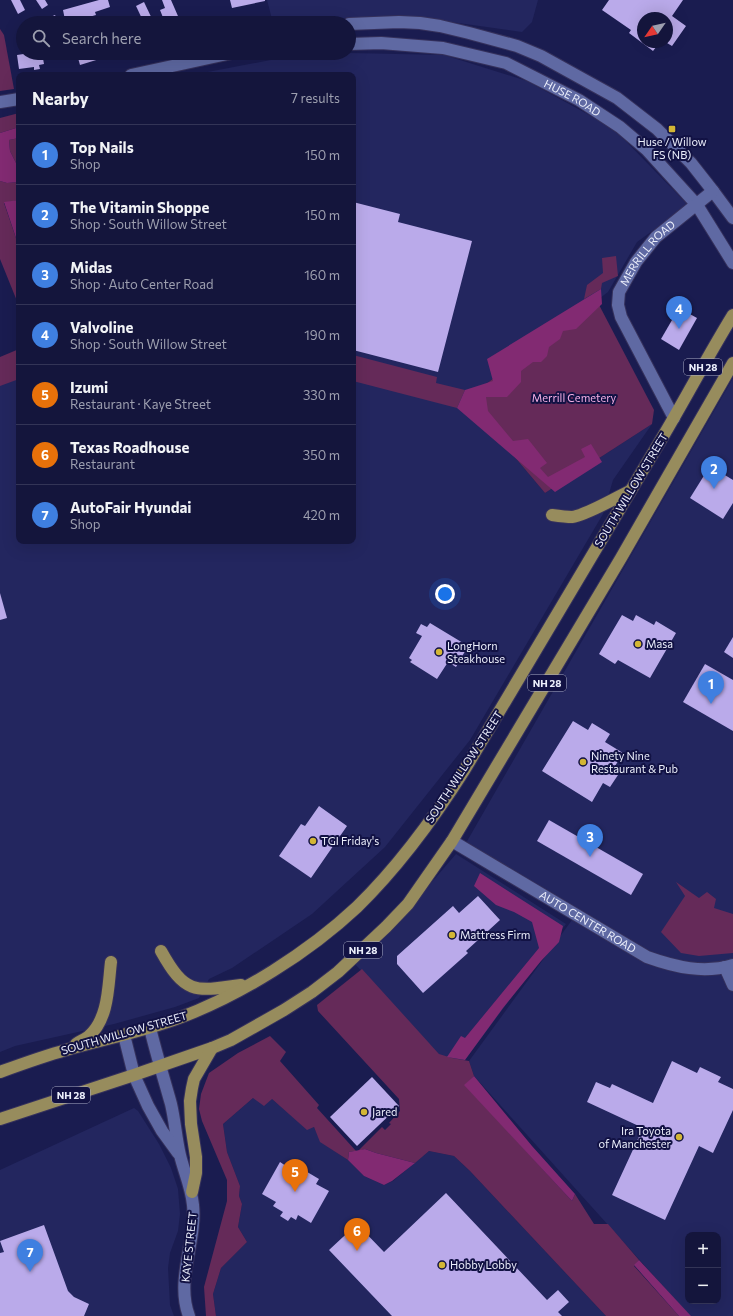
<!DOCTYPE html>
<html lang="en">
<head>
<meta charset="utf-8">
<style>
  body { margin:0; font-family:Commissioner,sans-serif; background:#212247; color:#f1f3f6 }
  .controls { position:absolute; right:12px; bottom:12px; display:grid; overflow:hidden; border-radius:8px; box-shadow:0 4px 16px #0002 }
  .controls button { width:36px; height:36px; display:grid; place-items:center; padding:0; border:0; border-bottom:1px solid #333456; background:#14153c; color:#f1f3f6; font:20px sans-serif }
  .compass { position:absolute; left:637px; top:12px; width:36px; height:36px; border-radius:50%; background:#14153c; box-shadow:0 4px 16px #0002; rotate:236deg }
  .you { position:absolute; left:445px; top:594px; width:14px; height:14px; margin:-10px; border:3px solid #fff; border-radius:50%; background:#1a73e8; box-shadow:0 0 0 6px #1a73e833 }
  .badge { display:grid; place-items:center; width:26px; height:26px; border-radius:50%; background:#0b8043; color:#fff; font-size:13px; font-weight:700 }
  .pin { position:absolute; translate:-50% -33px; filter:drop-shadow(0 1px 2px #0008) }
  .pin::after { content:''; position:absolute; top:21px; width:14px; height:12px; background:inherit; clip-path:polygon(0 0,100% 0,50% 100%) }
  .list { margin:0; padding:0; list-style:none }
  h2 { display:flex; justify-content:space-between; align-items:center; height:52px; margin:0; padding:0 16px; font-size:17px }
  h2 small { font-size:13px; font-weight:400; color:#9d9faf }
  .list li { display:grid; grid-template-columns:26px 1fr auto; gap:12px; align-items:center; box-sizing:border-box; height:60px; padding:0 16px; border-top:1px solid #333456 }
  .list b { display:block; font-size:15px; white-space:nowrap }
  .list p { margin:0; font-size:13px; white-space:nowrap; color:#9d9faf }
  .list em { font-size:13px; font-style:normal; color:#9d9faf }
  .icon { flex:none; width:22px; height:22px; fill:none; stroke:currentColor; stroke-width:2; stroke-linecap:round; stroke-linejoin:round }
  .map { position:relative; flex:none; width:733px; height:1316px; overflow:hidden }
  .search { position:absolute; background:#14153c; box-shadow:0 4px 16px #0002; left:16px; top:16px; width:340px; height:44px; display:flex; align-items:center; gap:10px; box-sizing:border-box; padding:0 14px; border-radius:22px; color:#9d9faf; font-size:15px }
  .panel { position:absolute; background:#14153c; box-shadow:0 4px 16px #0002; left:16px; top:72px; width:340px; height:472px; border-radius:8px }
  .map>svg:first-child { display:block }
  .built { fill:#23265f; fill-rule:evenodd }
  .green { fill:#652a59 }
  .forest { fill:#822a72 }
  .building { fill:#baaaea }
  .lines { fill:none; stroke-linecap:round; stroke-linejoin:round }
  .minor-casing { stroke:#35315c; stroke-width:14 }
  .major-casing { stroke:#35315c; stroke-width:14 }
  .minor { stroke:#5f69a3; stroke-width:12 }
  .major { stroke:#978c5d; stroke-width:12 }
  .poi-dot { fill:#d3b635; stroke:#121244; stroke-width:1.5 }
  .labels { text-anchor:middle; stroke-width:4; stroke-linejoin:round; paint-order:stroke }
  .shield { fill:#121244; stroke:#aaacc4; stroke-width:1 }
  .shield-label { font-size:10px; font-weight:bold; fill:#ebeefb }
  .street-label { font-size:11px; fill:#ebeefb; stroke:#121244 }
  .poi-label { font-size:11px; fill:#ebeefb; stroke:#121244; text-anchor:start }
  .park-label { font-size:11px; fill:#f8b1e6; stroke:#121244 }
</style>
</head>
<body>
<div class="map">
<svg width="733" height="1316" viewBox="0 0 733 1316">
  <rect width="100%" height="100%" fill="#1a1c50"/>
  <g class="built">
    <polygon points="267,0 538,0 532,22 522,32 401,15 333,19 308,23 273,23"/>
    <polygon points="307,53 349,53 444,55 527,81 613,128 688,205 637,242 608,292 466,399 545,493 652,424 613,480 603,514 470,740 385,847 312,914 232,968 209,979 199,998 175,1007 114,1024 15,1046 0,1052 0,368 19,360 19,541 353,541 353,75 192,75"/>
    <path d="M 733,378 L 733,1316 L 690,1316 L 474,1076 L 469,1061 L 572,920 L 466,843 ZM 688,1235 L 718,1235 L 718,1301 L 688,1301 Z"/>
    <polygon points="456,854 566,924 462,1064 448,1064 354,963 407,911"/>
    <polygon points="253,1098 272,1099 307,1129 314,1127 321,1142 348,1160 364,1176 384,1185 393,1181 429,1151 454,1156 470,1171 606,1316 216,1316 213,1294 221,1268 247,1242 238,1227 242,1204 239,1196 240,1186 227,1152 223,1124"/>
    <polygon points="134,1108 138,1111 159,1144 171,1168 178,1189 180,1214 178,1231 170,1253 168,1268 170,1305 174,1316 0,1316 0,1170"/>
  </g>
  <g class="green">
    <polygon points="0,29 4,35 14,89 0,91"/>
    <polygon points="19,113 19,121 16,128 0,133 0,118"/>
    <polygon points="19,138 19,169 10,151 9,140"/>
    <polygon points="0,181 7,183 19,182 19,200 4,203 19,247 19,306 0,259"/>
    <polygon points="616,256 618,276 602,283 601,289 584,299 587,285 603,273 602,258"/>
    <polygon points="597,301 654,410 652,424 545,493 466,399"/>
    <polygon points="19,349 19,379 0,386 0,357"/>
    <polygon points="353,355 437,377 436,383 465,390 457,408 353,381"/>
    <polygon points="676,882 699,898 707,892 716,899 714,908 733,914 733,953 699,956 681,953 661,932 685,896"/>
    <polygon points="362,969 439,1054 452,1058 469,1061 474,1076 465,1085 572,1201 575,1194 594,1224 608,1224 639,1260 634,1266 679,1316 606,1316 470,1171 454,1156 429,1151 415,1163 376,1153 365,1149 358,1151 382,1127 385,1130 391,1124 389,1123 400,1111 399,1099 318,1011 317,1005"/>
    <polygon points="270,1036 286,1052 280,1061 319,1105 317,1108 356,1151 349,1152 348,1160 320,1142 314,1127 307,1130 272,1099 264,1106 253,1098 223,1124 227,1152 240,1186 239,1196 242,1204 238,1227 247,1242 221,1268 213,1294 216,1316 206,1316 204,1287 227,1201 227,1180 202,1121 199,1109 201,1094 209,1073 238,1053"/>
  </g>
  <g class="forest">
    <polygon points="19,121 19,138 9,140 10,151 19,169 19,182 7,183 0,181 0,133 16,128"/>
    <polygon points="19,200 19,247 4,202"/>
    <polygon points="601,289 602,304 576,329 563,331 560,339 549,347 547,356 541,362 533,362 521,371 521,382 507,397 486,397 488,411 513,441 528,439 547,463 540,468 548,477 585,457 581,449 591,444 602,462 555,492 457,408 465,390 493,381 487,359"/>
    <polygon points="480,873 563,926 559,942 541,961 503,1008 465,1060 447,1057 461,1036 465,1038 539,948 532,922 514,912 496,905 474,886"/>
    <polygon points="474,1076 532,1146 575,1194 572,1201 464,1085"/>
    <polygon points="365,1149 376,1153 415,1163 392,1181 384,1185 364,1176 348,1160 349,1152"/>
    <polygon points="639,1260 691,1316 679,1316 634,1265"/>
  </g>
  <g class="building">
    <polygon points="11,0 20,0 25,10 18,14"/>
    <polygon points="36,0 45,0 48,5 42,9"/>
    <polygon points="99,0 108,0 110,7 95,12 96,15 82,19 81,16 65,20 63,10"/>
    <polygon points="162,0 171,0 181,23 172,23 169,17 164,20 160,10 165,8"/>
    <polygon points="230,0 265,0 265,1 232,8"/>
    <polygon points="609,0 683,0 672,16 686,26 672,46 667,43 667,18 643,18 643,42 660,42 653,51 629,33 631,30 602,10"/>
    <polygon points="144,2 154,23 144,23 136,6"/>
    <polygon points="55,15 59,23 50,23 48,18"/>
    <polygon points="30,53 42,53 44,64 39,65 40,69 34,70 34,67 19,69 17,55"/>
    <polygon points="96,53 105,53 106,57 80,65 78,58"/>
    <polygon points="353,202 400,214 398,222 472,241 438,372 353,350"/>
    <polygon points="679,308 697,318 679,350 661,339"/>
    <polygon points="710,466 733,480 733,503 723,519 690,498"/>
    <polygon points="0,593 7,618 0,620"/>
    <polygon points="622,615 633,621 636,615 654,625 656,621 676,633 650,678 618,660 615,664 599,654"/>
    <polygon points="430,623 468,646 456,667 448,662 437,679 410,662 412,660 409,658 422,636 416,633 421,624 427,627"/>
    <polygon points="733,637 733,658 724,652"/>
    <polygon points="705,664 733,680 733,731 683,702"/>
    <polygon points="573,721 588,730 592,723 610,734 605,742 623,753 612,771 618,775 610,787 603,783 592,802 542,771"/>
    <polygon points="319,806 347,826 311,878 279,856 301,824 305,826"/>
    <polygon points="549,820 643,874 631,895 537,841"/>
    <polygon points="478,896 500,920 466,951 468,953 423,993 397,964 397,956 453,906 459,913"/>
    <polygon points="672,1061 697,1073 700,1067 721,1077 718,1082 733,1089 733,1110 713,1153 699,1146 665,1220 612,1195 643,1128 587,1102 596,1082 610,1088 612,1084 653,1103"/>
    <polygon points="372,1077 399,1106 357,1146 330,1117"/>
    <polygon points="280,1162 289,1168 292,1163 319,1179 316,1184 329,1191 311,1223 298,1215 296,1220 291,1217 288,1221 280,1216 283,1212 273,1206 276,1202 262,1194"/>
    <polygon points="446,1193 547,1300 558,1290 569,1302 558,1312 562,1316 392,1316 329,1250 357,1224 384,1252"/>
    <polygon points="44,1225 68,1291 74,1297 89,1304 84,1316 0,1316 0,1253 4,1252 0,1241"/>
  </g>
  <g class="lines">
    <g class="minor-casing">
      <g id="minor">
        <polyline points="349,24 399,22 420,23 440,26 469,33 517,46 541,56 617,98 657,129 691,163 713,191 733,218"/>
        <path id="s1" d="M 349,44 L 381,43 L 443,48 L 506,63 L 579,100 L 620,127 L 647,150 L 697,205 L 733,263"/>
        <polyline points="131,75 232,53"/>
        <polyline points="0,102 19,99"/>
        <path id="s2" d="M 674,418 L 621,317 L 618,305 L 619,292 L 636,262 L 656,237 L 713,191"/>
        <path id="s3" d="M 452,841 L 647,957 C 675,967 704,974 733,965"/>
        <polyline points="725,967 733,985"/>
        <path d="M 150,1028 C 156,1053 164,1079 171,1104 C 175,1121 176,1138 180,1155 C 184,1172 191,1186 193,1205 C 197,1241 175,1279 189,1316"/>
        <polyline points="124,1035 134,1075 148,1106 162,1131 178,1153"/>
      </g>
    </g>
    <g class="major-casing">
      <g id="major">
        <path d="M 552,515 C 559,516 566,517 572,517 C 587,515 615,498 630,491"/>
        <path d="M 161,951 C 185,994 194,992 241,985"/>
        <path d="M 76,1044 C 80,1041 86,1039 89,1036 C 109,1018 108,986 111,962"/>
        <path d="M 0,1072 C 22,1064 44,1056 66,1050 C 104,1039 142,1032 179,1018 C 241,995 309,952 357,907 C 399,866 434,818 465,769 C 532,658 598,545 665,433 C 688,394 709,354 733,315"/>
        <polyline points="0,1119 134,1075 212,1048 231,1040 284,1010 312,992 338,972 386,927 408,904 452,841 621,558 733,363"/>
        <polyline points="192,1192 196,1173 196,1157 191,1124 190,1101 192,1088 194,1079 212,1048"/>
      </g>
    </g>
    <use href="#minor" class="minor"/>
    <use href="#major" class="major"/>
  </g>
  <g class="poi-dot">
    <rect x="668" y="125" width="8" height="8" rx="2"/>
    <circle cx="638" cy="644" r="4"/>
    <circle cx="439" cy="652" r="4"/>
    <circle cx="583" cy="762" r="4"/>
    <circle cx="313" cy="841" r="4"/>
    <circle cx="452" cy="935" r="4"/>
    <circle cx="364" cy="1112" r="4"/>
    <circle cx="679" cy="1137" r="4"/>
    <circle cx="442" cy="1265" r="4"/>
  </g>
  <g class="labels">
    <g class="shield">
      <rect x="684" y="359" width="38" height="16" rx="3"/>
      <rect x="528" y="675" width="38" height="16" rx="3"/>
      <rect x="344" y="942" width="38" height="16" rx="3"/>
      <rect x="52" y="1087" width="38" height="16" rx="3"/>
    </g>
    <g class="shield-label">
      <text x="703" y="371">NH 28</text>
      <text x="547" y="687">NH 28</text>
      <text x="363" y="954">NH 28</text>
      <text x="71" y="1099">NH 28</text>
    </g>
    <g class="street-label">
      <text dy="4" stroke="none"><textPath href="#s1" startOffset="234">HUSE ROAD</textPath></text>
      <text dy="4" stroke="none"><textPath href="#s2" startOffset="188">MERRILL ROAD</textPath></text>
      <text transform="translate(631 490) rotate(-59)" y="4">SOUTH WILLOW STREET</text>
      <text transform="translate(464 767) rotate(-57)" y="4">SOUTH WILLOW STREET</text>
      <text dy="4" stroke="none"><textPath href="#s3" startOffset="158">AUTO CENTER ROAD</textPath></text>
      <text transform="translate(124 1033) rotate(-16)" y="4">SOUTH WILLOW STREET</text>
      <text transform="translate(189 1247) rotate(-84)" y="4">KAYE STREET</text>
    </g>
    <g class="poi-label">
      <text x="672" y="146" text-anchor="middle">Huse / Willow<tspan x="672" dy="13">FS (NB)</tspan></text>
      <text x="646" y="648">Masa</text>
      <text x="447" y="650">LongHorn<tspan x="447" dy="13">Steakhouse</tspan></text>
      <text x="591" y="760">Ninety Nine<tspan x="591" dy="13">Restaurant &amp; Pub</tspan></text>
      <text x="321" y="845">TGI Friday's</text>
      <text x="460" y="939">Mattress Firm</text>
      <text x="372" y="1116">Jared</text>
      <text x="671" y="1135" text-anchor="end">Ira Toyota<tspan x="671" dy="13">of Manchester</tspan></text>
      <text x="450" y="1269">Hobby Lobby</text>
    </g>
    <g class="park-label">
      <text x="574" y="402">Merrill Cemetery</text>
    </g>
  </g>
</svg>
<div class="controls">
<button>+</button>
<button>−</button>
</div>
<svg class="compass" viewBox="-18 -18 36 36"><path d="M0-13l5 13h-10z" fill="#e53935"/><path d="M0 13l5-13h-10z" fill="#9d9faf"/></svg>
<div class="you"></div>
<div class="pin badge" style="left:711px;top:704px;background:#3f7fe0">1</div>
<div class="pin badge" style="left:714px;top:489px;background:#3f7fe0">2</div>
<div class="pin badge" style="left:590px;top:857px;background:#3f7fe0">3</div>
<div class="pin badge" style="left:679px;top:329px;background:#3f7fe0">4</div>
<div class="pin badge" style="left:295px;top:1192px;background:#e8710a">5</div>
<div class="pin badge" style="left:357px;top:1251px;background:#e8710a">6</div>
<div class="pin badge" style="left:30px;top:1272px;background:#3f7fe0">7</div>
<div class="search"><svg class="icon" aria-label="search" viewBox="0 0 24 24"><circle cx="10" cy="10" r="6"/><path d="M15 15l6 6"/></svg>Search here</div>
<section class="panel">
<h2>Nearby<small>7 results</small></h2>
<ul class="list">
<li><span class="badge" style="background:#3f7fe0">1</span><div><b>Top Nails</b><p>Shop</p></div><em>150 m</em></li>
<li><span class="badge" style="background:#3f7fe0">2</span><div><b>The Vitamin Shoppe</b><p>Shop · South Willow Street</p></div><em>150 m</em></li>
<li><span class="badge" style="background:#3f7fe0">3</span><div><b>Midas</b><p>Shop · Auto Center Road</p></div><em>160 m</em></li>
<li><span class="badge" style="background:#3f7fe0">4</span><div><b>Valvoline</b><p>Shop · South Willow Street</p></div><em>190 m</em></li>
<li><span class="badge" style="background:#e8710a">5</span><div><b>Izumi</b><p>Restaurant · Kaye Street</p></div><em>330 m</em></li>
<li><span class="badge" style="background:#e8710a">6</span><div><b>Texas Roadhouse</b><p>Restaurant</p></div><em>350 m</em></li>
<li><span class="badge" style="background:#3f7fe0">7</span><div><b>AutoFair Hyundai</b><p>Shop</p></div><em>420 m</em></li>
</ul>
</section>
</div>
</body>
</html>
